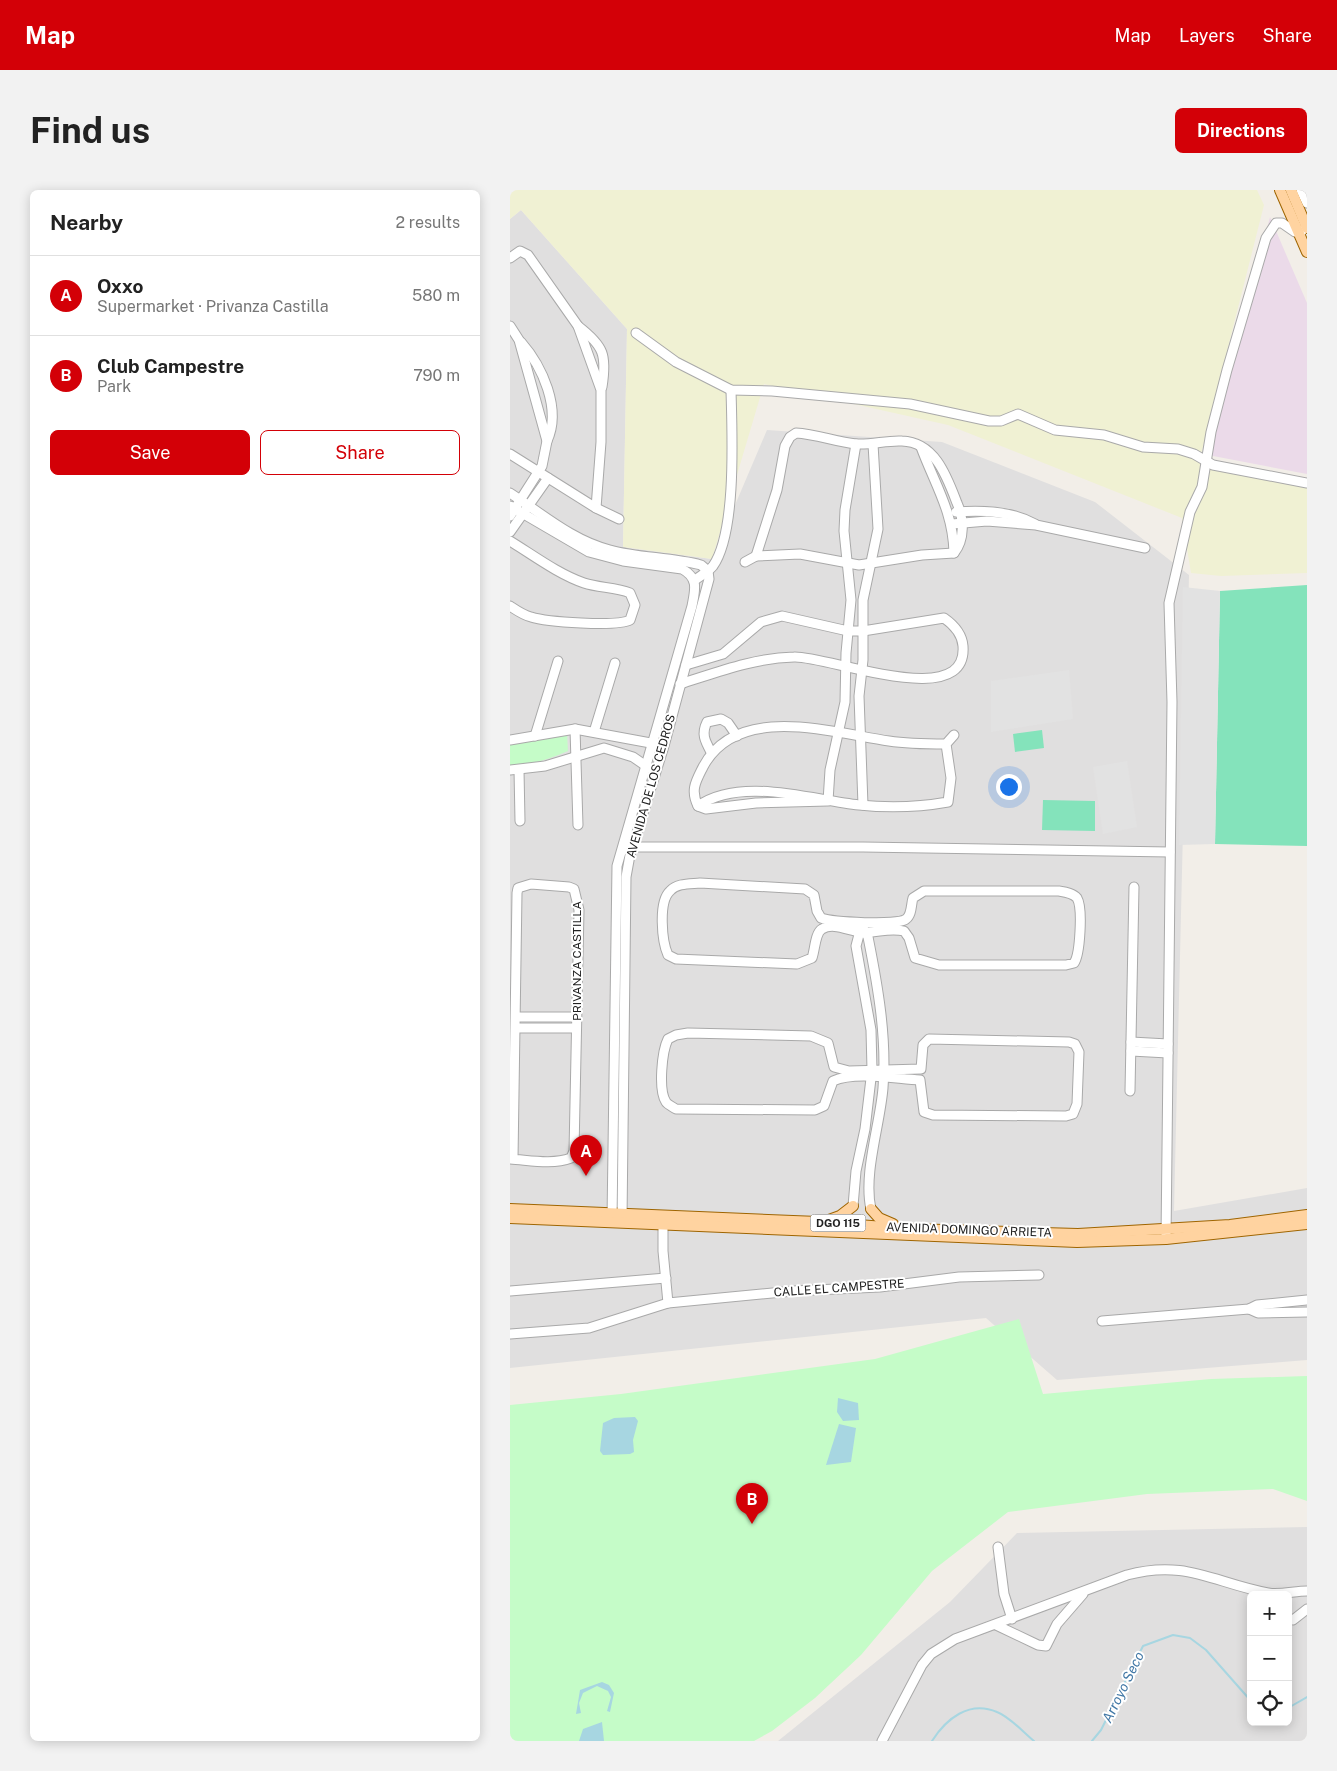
<!DOCTYPE html>
<html lang="en">
<head>
<meta charset="utf-8">
<style>
  body { margin:0; font-family:"Public Sans",sans-serif; background:#f2f2f2; color:#222 }
  .controls { position:absolute; right:15px; bottom:15px; display:grid; overflow:hidden; border-radius:8px; box-shadow:0 2px 12px #0003 }
  .controls button { width:45px; height:45px; display:grid; place-items:center; padding:0; border:0; border-bottom:1px solid #e0e0e0; background:#fff; color:#222; font:25px sans-serif }
  .you { position:absolute; left:498px; top:596px; width:18px; height:18px; margin:-12px; border:4px solid #fff; border-radius:50%; background:#1a73e8; box-shadow:0 0 0 8px #1a73e833 }
  .badge { display:grid; place-items:center; width:32px; height:32px; border-radius:50%; background:#d30007; color:#fff; font-size:16px; font-weight:700 }
  .pin { position:absolute; translate:-50% -41px; filter:drop-shadow(0 1px 2px #0008) }
  .pin::after { content:''; position:absolute; top:26px; width:18px; height:15px; background:inherit; clip-path:polygon(0 0,100% 0,50% 100%) }
  .list { margin:0; padding:0; list-style:none }
  h2 { display:flex; justify-content:space-between; align-items:center; height:65px; margin:0; padding:0 20px; font-size:21px }
  h2 small { font-size:16px; font-weight:400; color:#767676 }
  .list li { display:grid; grid-template-columns:32px 1fr auto; gap:15px; align-items:center; box-sizing:border-box; height:80px; padding:0 20px; border-top:1px solid #e0e0e0 }
  .list b { display:block; font-size:19px; white-space:nowrap }
  .list p { margin:0; font-size:16px; white-space:nowrap; color:#767676 }
  .list em { font-size:16px; font-style:normal; color:#767676 }
  .actions { display:flex; gap:10px; padding:15px 20px }
  .actions a { flex:1; padding:11px 0; border:1px solid #d30007; border-radius:8px; text-align:center; font-size:18px; color:#d30007 }
  .actions .main { background:#d30007; color:#fff }
  .icon { flex:none; width:28px; height:28px; fill:none; stroke:currentColor; stroke-width:2; stroke-linecap:round; stroke-linejoin:round }
  .map { position:relative; flex:none; width:797px; height:1551px; overflow:hidden; border-radius:8px }
  header { display:flex; align-items:center; gap:30px; box-sizing:border-box; height:70px; padding:0 25px; background:#d30007; color:#fff }
  header strong { font-size:24px }
  nav { display:flex; gap:28px; margin-inline-start:auto; font-size:18px }
  .intro { display:flex; align-items:center; justify-content:space-between; box-sizing:border-box; height:120px; padding:0 30px }
  h1 { margin:0; font-size:35px }
  .button { padding:12px 22px; border-radius:8px; background:#d30007; color:#fff; font-size:18px; font-weight:700 }
  main { display:flex; gap:30px; padding:0 30px }
  aside { flex:1; background:#fff; border-radius:8px; box-shadow:0 2px 12px #0003 }
  .map>svg:first-child { display:block }
  .residential { fill:#e0dfdf; fill-rule:evenodd }
  .industrial { fill:#ebdae9 }
  .farmland { fill:#f0f1d3 }
  .park { fill:#c5fcc8 }
  .pitch { fill:#84e3bb }
  .parking { fill:#e2e2e2 }
  .water { fill:#a7d6e1 }
  .lines { fill:none; stroke-linecap:round; stroke-linejoin:round }
  .stream { stroke:#a7d6e1; stroke-width:2 }
  .minor-casing { stroke:#a9a9a9; stroke-width:11 }
  .major-casing { stroke:#9f6500; stroke-width:12 }
  .minor { stroke:#fff; stroke-width:9 }
  .major { stroke:#ffd3a0; stroke-width:10 }
  .labels { text-anchor:middle; stroke-width:4; stroke-linejoin:round; paint-order:stroke }
  .shield { fill:#fff; stroke:#646464; stroke-width:1 }
  .shield-label { font-size:11px; font-weight:bold; fill:#222 }
  .street-label { font-size:12px; fill:#222; stroke:#fff }
  .water-label { font-size:14px; font-style:italic; fill:#4278a6; stroke:#fff }
</style>
</head>
<body>
<header>
<strong>Map</strong>
<nav><a>Map</a><a>Layers</a><a>Share</a></nav>
</header>
<div class="intro"><h1>Find us</h1><a class="button">Directions</a></div>
<main>
<aside>
<h2>Nearby<small>2 results</small></h2>
<ul class="list">
<li><span class="badge">A</span><div><b>Oxxo</b><p>Supermarket · Privanza Castilla</p></div><em>580 m</em></li>
<li><span class="badge">B</span><div><b>Club Campestre</b><p>Park</p></div><em>790 m</em></li>
</ul>
<div class="actions"><a class="main">Save</a><a>Share</a></div>
</aside>
<div class="map">
<svg width="797" height="1551" viewBox="0 0 797 1551">
  <rect width="100%" height="100%" fill="#f2eee8"/>
  <g class="residential">
    <polygon points="11,20 117,139 113,357 202,369 257,240 432,252 585,312 679,385 664,1021 797,998 797,1170 547,1190 476,1128 0,1178 0,29"/>
    <path d="M 797,1337 L 797,1551 L 268,1551 L 440,1412 L 507,1343 ZM 741,1405 L 778,1405 L 778,1532 L 741,1532 Z"/>
  </g>
  <polygon class="industrial" points="760,27 797,113 797,284 698,265"/>
  <polygon class="farmland" points="0,0 747,0 754,15 690,268 797,292 797,383 711,386 681,383 672,328 438,235 254,194 202,369 113,357 117,139 11,20 0,29"/>
  <g class="park">
    <path d="M 57,543 L 58,561 C 39,569 20,576 0,576 L 0,553 Z"/>
    <polygon points="509,1129 533,1204 701,1189 797,1186 797,1311 763,1299 637,1304 498,1322 422,1381 351,1465 305,1508 262,1541 244,1551 0,1551 0,1215 111,1204 365,1169"/>
  </g>
  <g class="pitch">
    <polygon points="797,395 797,656 705,654 710,401"/>
    <polygon points="532,540 534,558 505,562 503,544"/>
    <polygon points="533,610 585,611 585,641 532,640"/>
  </g>
  <g class="parking">
    <polygon points="673,397 710,401 705,654 669,655"/>
    <polygon points="559,480 563,529 481,542 481,491"/>
    <polygon points="617,571 627,637 593,644 583,577"/>
  </g>
  <g class="water">
    <polygon points="328,1208 348,1213 349,1230 333,1231 327,1222"/>
    <polygon points="104,1228 125,1227 128,1231 123,1250 124,1262 120,1264 93,1265 90,1261 93,1233"/>
    <polygon points="329,1234 346,1238 341,1272 316,1275"/>
    <polygon points="92,1492 99,1495 104,1503 100,1522 97,1521 101,1507 98,1501 87,1496 73,1503 69,1513 71,1523 66,1524 70,1500"/>
    <polygon points="92,1532 94,1551 69,1551 73,1539"/>
  </g>
  <g class="lines">
    <g class="stream">
      <polyline points="778,1518 797,1507"/>
      <path d="M 422,1551 C 436,1529 459,1510 487,1522 C 500,1527 513,1542 524,1551"/>
      <polyline points="582,1551 591,1540 633,1456 663,1445 680,1448 696,1460 741,1511"/>
    </g>
    <g class="minor-casing">
      <g id="minor">
        <polyline points="791,0 797,13"/>
        <polyline points="0,68 10,61 18,65 68,136 91,200 91,252 86,318"/>
        <polyline points="0,136 9,150 37,251 32,276 0,326"/>
        <path d="M 68,136 C 94,156 97,165 92,197"/>
        <polyline points="126,143 166,172 221,200 262,201 400,214 479,231 491,231 508,224 545,240 594,245 633,257 668,259 684,264 703,275 797,293"/>
        <path d="M 11,152 C 32,176 52,219 37,251"/>
        <path d="M 286,243 C 306,244 326,252 346,254 C 362,255 377,250 392,251 C 425,252 437,287 447,313 C 454,329 455,349 444,363 L 412,365 L 349,375 L 290,364 L 246,366 L 267,300 L 275,256 L 280,247 Z"/>
        <path d="M 411,257 C 425,295 443,321 444,363"/>
        <polyline points="0,264 86,318 109,329"/>
        <path d="M 0,303 C 31,323 63,351 100,360 C 129,368 161,367 191,375 L 198,381 L 199,389 L 154,556 L 120,665 L 116,687 L 112,1030"/>
        <path d="M 0,316 L 79,362 L 113,371 L 172,379 C 189,388 185,400 182,416 L 107,676 L 102,1030"/>
        <path d="M 446,322 C 472,320 502,321 525,334"/>
        <polyline points="442,334 477,331 526,335 635,358"/>
        <polyline points="0,342 38,288"/>
        <path d="M 0,351 C 23,365 48,384 74,393 C 89,398 106,397 120,403 L 125,415 L 120,430 C 107,437 36,432 21,427 C 13,425 6,420 0,416"/>
        <polyline points="235,372 246,366"/>
        <path d="M 185,390 C 190,386 198,382 203,376 C 227,342 222,242 221,200"/>
        <path d="M 170,494 C 208,482 244,468 284,467 C 316,465 458,523 453,456 C 452,444 444,435 434,428 L 353,441 L 338,441 L 272,426 L 251,432 L 213,464 L 176,475"/>
        <polyline points="65,539 68,635"/>
        <polyline points="84,542 105,473"/>
        <polyline points="25,546 48,471"/>
        <polyline points="0,550 65,539 146,554"/>
        <path d="M 436,554 L 441,588 L 438,612 C 410,617 377,618 349,615 C 301,610 231,586 188,616 C 180,600 186,591 193,577 C 227,512 323,543 379,551 C 398,554 417,554 436,554 L 444,545"/>
        <path d="M 201,562 C 195,551 191,544 197,532 L 211,529 L 218,533 L 227,546"/>
        <polyline points="0,580 35,576 94,558 123,567 139,578"/>
        <polyline points="9,580 10,631"/>
        <polyline points="353,615 349,506 353,470 353,410 368,339 363,254"/>
        <polyline points="188,616 196,619 246,613 318,611 320,580 335,512 336,463 341,410 334,341 335,320 346,254"/>
        <polyline points="117,657 353,657 660,662"/>
        <path d="M 190,693 L 295,699 L 304,705 L 307,721 L 311,728 C 322,732 388,736 396,729 C 402,725 401,714 403,708 L 414,701 L 549,701 C 555,702 563,703 567,708 C 573,718 570,765 564,773 L 556,775 L 429,775 L 405,768 L 399,748 L 394,741 C 378,737 365,744 351,742 C 339,741 323,732 312,739 C 305,743 305,760 302,768 L 287,774 L 166,769 L 158,765 C 152,752 148,712 160,701 C 167,693 180,694 190,693 Z"/>
        <path d="M 353,738 L 358,747 C 368,797 377,848 373,898 C 370,935 353,984 361,1019"/>
        <polyline points="6,827 66,827"/>
        <polyline points="6,838 66,838"/>
        <path d="M 178,843 L 301,846 L 318,853 L 324,877 L 339,881 L 411,879 L 413,855 L 419,849 L 559,852 L 565,854 L 569,862 L 567,914 L 563,924 L 556,926 L 423,925 L 414,922 L 410,890 C 386,889 345,881 323,891 L 314,916 L 305,920 L 166,919 C 163,917 158,915 156,912 C 148,900 152,861 158,849 L 166,845 Z"/>
        <polyline points="621,852 658,854"/>
        <polyline points="621,861 658,863"/>
        <polyline points="620,901 624,697"/>
        <path d="M 0,969 C 19,970 42,975 61,968 L 64,961 L 69,720 L 64,699 L 59,697 L 21,694 L 8,698 L 7,703 L 3,969"/>
        <polyline points="343,1016 346,981 355,939 362,880 361,840 346,756 351,737"/>
        <polyline points="153,1028 153,1061 158,1113"/>
        <polyline points="656,1049 662,512 659,413 680,322 692,297 701,242 717,180 756,48 766,33 772,33 785,42 792,41"/>
        <polyline points="0,1101 156,1088"/>
        <polyline points="739,1119 748,1123 797,1122"/>
        <polyline points="592,1131 739,1119 747,1115 797,1110"/>
        <polyline points="0,1144 79,1138 158,1113 283,1101 370,1097 449,1087 529,1085"/>
        <polyline points="488,1357 494,1404 502,1429"/>
        <polyline points="778,1428 783,1430 797,1419"/>
        <polyline points="486,1435 528,1455 536,1456 547,1434 573,1404"/>
        <path d="M 372,1551 L 412,1475 L 421,1464 L 445,1449 L 617,1385 C 676,1369 704,1393 758,1403 C 770,1405 785,1401 797,1401"/>
      </g>
    </g>
    <g class="major-casing">
      <g id="major">
        <polyline points="770,0 797,62"/>
        <polyline points="781,0 797,38"/>
        <polyline points="0,1019 308,1032 401,1039 568,1044 720,1035 797,1025"/>
        <polyline points="361,1019 369,1028 383,1034"/>
        <polyline points="0,1028 567,1052 656,1049 797,1034"/>
        <polyline points="319,1030 330,1026 343,1016"/>
      </g>
    </g>
    <use href="#minor" class="minor"/>
    <use href="#major" class="major"/>
  </g>
  <g class="labels">
    <rect class="shield" x="300.5" y="1024.5" width="55" height="17" rx="4"/>
    <g class="shield-label">
      <text x="328" y="1037">DGO 115</text>
    </g>
    <g class="street-label">
      <text transform="translate(141 596) rotate(-74)" y="4">AVENIDA DE LOS CEDROS</text>
      <text transform="translate(67 771) rotate(-90)" y="4">PRIVANZA CASTILLA</text>
      <text transform="translate(459 1040) rotate(2)" y="4">AVENIDA DOMINGO ARRIETA</text>
      <text transform="translate(329 1098) rotate(-4)" y="4">CALLE EL CAMPESTRE</text>
    </g>
    <g class="water-label">
      <text transform="translate(613 1497) rotate(-64)" y="5">Arroyo Seco</text>
    </g>
  </g>
</svg>
<div class="controls">
<button>+</button>
<button>−</button>
<button><svg class="icon" aria-label="locate" viewBox="0 0 24 24"><circle cx="12" cy="12" r="6"/><path d="M12 2v4M12 18v4M2 12h4M18 12h4"/></svg></button>
</div>
<div class="you"></div>
<div class="pin badge" style="left:76px;top:986px">A</div>
<div class="pin badge" style="left:242px;top:1334px">B</div>
</div>
</main>
</body>
</html>
